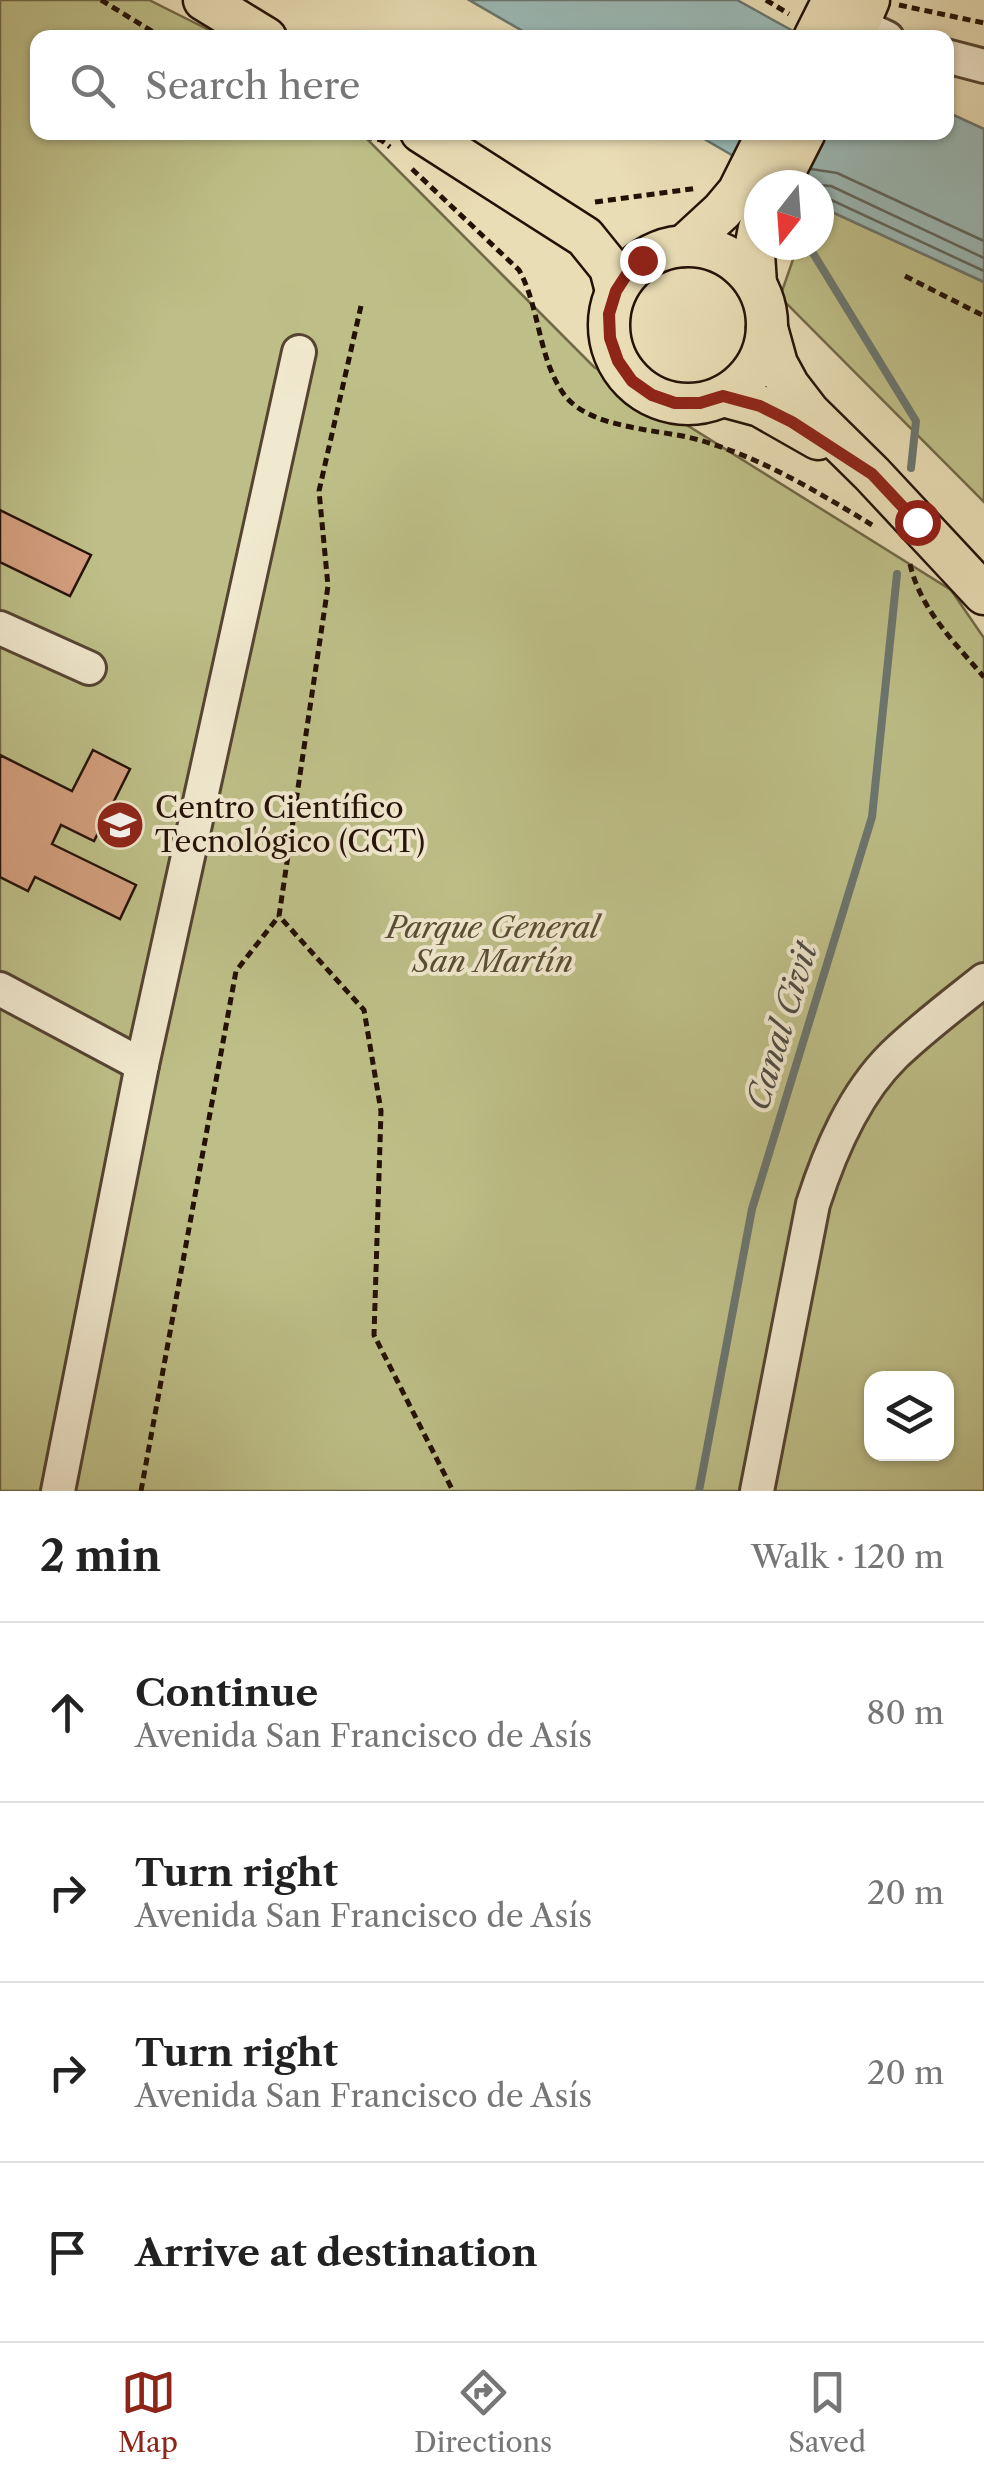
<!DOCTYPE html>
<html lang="en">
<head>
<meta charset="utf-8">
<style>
  body { margin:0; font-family:"Libre Caslon Text",serif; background:#f6f6f6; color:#222 }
  .controls { position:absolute; right:30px; bottom:30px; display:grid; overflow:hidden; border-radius:20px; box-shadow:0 2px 8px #0004 }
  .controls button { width:90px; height:90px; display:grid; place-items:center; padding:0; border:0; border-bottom:2px solid #e0e0e0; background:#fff; color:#222; font:50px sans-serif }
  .compass { position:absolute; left:744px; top:170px; width:90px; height:90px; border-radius:50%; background:#fff; box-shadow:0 2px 8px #0004; rotate:197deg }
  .stop { position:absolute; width:30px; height:30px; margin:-22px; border:8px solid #8f2418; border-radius:50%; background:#fff }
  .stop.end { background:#8f2418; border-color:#fff; box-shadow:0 2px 10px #0008 }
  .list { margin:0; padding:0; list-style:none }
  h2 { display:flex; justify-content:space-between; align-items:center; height:130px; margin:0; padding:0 40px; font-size:42px }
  h2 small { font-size:32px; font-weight:400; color:#767676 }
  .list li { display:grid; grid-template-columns:65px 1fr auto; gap:30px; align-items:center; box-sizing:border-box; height:180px; padding:0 40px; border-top:2px solid #e0e0e0 }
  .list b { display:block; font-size:38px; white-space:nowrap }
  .list p { margin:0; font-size:32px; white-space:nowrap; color:#767676 }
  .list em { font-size:32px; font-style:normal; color:#767676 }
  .icon { flex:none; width:55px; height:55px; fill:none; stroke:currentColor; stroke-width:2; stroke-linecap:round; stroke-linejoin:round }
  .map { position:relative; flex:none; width:984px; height:1491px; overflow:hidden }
  .search { position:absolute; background:#fff; box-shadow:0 2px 8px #0004; left:30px; right:30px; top:30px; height:110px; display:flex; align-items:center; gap:25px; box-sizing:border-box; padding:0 35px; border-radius:20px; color:#767676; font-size:38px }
  .sheet { height:850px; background:#fff }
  nav { display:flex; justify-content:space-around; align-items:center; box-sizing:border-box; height:140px; border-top:2px solid #e0e0e0; background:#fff; font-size:28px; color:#767676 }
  nav a { display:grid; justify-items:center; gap:5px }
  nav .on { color:#8f2418 }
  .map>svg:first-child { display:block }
  .green { fill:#bebf88; stroke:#716847; stroke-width:2.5; fill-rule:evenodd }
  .water { fill:#9bbab7; stroke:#6b7670; stroke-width:2.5 }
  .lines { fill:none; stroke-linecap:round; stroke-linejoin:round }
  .shore { stroke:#60665e; stroke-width:2.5 }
  .stream { stroke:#6b7670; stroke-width:8 }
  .building { fill:#d49f7f; stroke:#241106; stroke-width:2.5 }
  .minor-casing { stroke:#554432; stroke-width:38 }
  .major-casing { stroke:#241106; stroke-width:45 }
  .path { stroke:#241106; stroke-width:5; stroke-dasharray:8 5; stroke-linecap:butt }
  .minor { stroke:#f1e9cf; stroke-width:32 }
  .major { stroke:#e9ddb5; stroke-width:40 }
  .route { stroke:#8f2418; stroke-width:12 }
  .labels { text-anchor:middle; stroke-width:8; stroke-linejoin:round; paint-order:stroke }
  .poi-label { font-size:30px; fill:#241106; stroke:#f1e9cf; text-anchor:start }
  .park-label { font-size:30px; font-style:italic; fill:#5a4e34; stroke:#f1e9cf }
  .water-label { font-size:32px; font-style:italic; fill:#4e4c44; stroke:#f1e9cf }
</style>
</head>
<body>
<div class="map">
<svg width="984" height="1491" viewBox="0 0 984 1491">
  <rect width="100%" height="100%" fill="#e9ddb5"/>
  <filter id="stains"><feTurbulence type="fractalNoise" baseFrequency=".002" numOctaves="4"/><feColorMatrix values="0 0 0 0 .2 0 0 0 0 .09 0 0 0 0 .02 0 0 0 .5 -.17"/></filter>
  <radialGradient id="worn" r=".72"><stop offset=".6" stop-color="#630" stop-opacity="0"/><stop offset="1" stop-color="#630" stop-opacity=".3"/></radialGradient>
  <g class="green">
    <path d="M 0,0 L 149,0 L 223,37 L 38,38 L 38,132 L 361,133 L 594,367 L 951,590 L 984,638 L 984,1491 L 0,1491 ZM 872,1378 L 946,1378 L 946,1454 L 872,1454 Z"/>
    <polygon points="819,206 984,282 984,502 780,297 798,245 819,245"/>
  </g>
  <g class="water">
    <polygon points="469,0 737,0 804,37 533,37"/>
    <polygon points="947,112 984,129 984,282 819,206 819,185 783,185 694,133 946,132"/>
  </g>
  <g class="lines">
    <g class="shore">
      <polyline points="811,169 837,173 984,241"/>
      <polyline points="817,185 831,186 984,258"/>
      <polyline points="819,197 827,198 984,271"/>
    </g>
    <g class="stream">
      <polyline points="808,245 916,421 911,468"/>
      <polyline points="699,1491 752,1209 872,817 897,574"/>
    </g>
  </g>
  <g class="building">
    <polygon points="0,510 91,555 70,596 0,562"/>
    <polygon points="93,750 130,769 94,841 61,825 52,844 136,885 120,919 35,877 28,891 0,877 0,755 72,791"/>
  </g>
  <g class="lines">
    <g class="minor-casing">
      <g id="minor">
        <polyline points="839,9 870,30 887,38"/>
        <polyline points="946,56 984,66"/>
        <polyline points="0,628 89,668"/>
        <polyline points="0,989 142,1065"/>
        <polyline points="58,1491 142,1065 299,352"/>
        <path d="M 757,1491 L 813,1204 C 830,1151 854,1094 894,1055 C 922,1028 954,1004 984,980"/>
      </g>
    </g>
    <g class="major-casing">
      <g id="major">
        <polyline points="204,0 266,38"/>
        <polyline points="814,38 833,0"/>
        <polyline points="853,38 869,0"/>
        <polyline points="421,132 585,237 610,268 616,291"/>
        <polyline points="778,185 805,132"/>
        <polyline points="684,246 722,211 738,192 768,132"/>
        <circle cx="688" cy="325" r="79"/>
        <polyline points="756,284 754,254 759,228"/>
        <polyline points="767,328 777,364 789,386 809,412 872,474 984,594"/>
        <polyline points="723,396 760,406 818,439"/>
      </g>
    </g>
    <g class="path">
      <polyline points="101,0 163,38"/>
      <polyline points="766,0 789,14"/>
      <polyline points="899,5 984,23"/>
      <polyline points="339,132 381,140 390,147"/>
      <path d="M 412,169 L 519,270 C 540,308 538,357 563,393 C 580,418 619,425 646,430 C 663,433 682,435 699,440 C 760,457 818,492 872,525"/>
      <polyline points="595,202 698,188"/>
      <polyline points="905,276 984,316"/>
      <polyline points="361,306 319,491 328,586 279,916 364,1010 381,1111 374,1335 453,1491"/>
      <path d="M 910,564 C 920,609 955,643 984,677"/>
      <polyline points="141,1491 236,971 279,916"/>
    </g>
    <use href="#minor" class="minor"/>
    <use href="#major" class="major"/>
  </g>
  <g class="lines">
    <polyline class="route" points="642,260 627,274 616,291 609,314 610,338 618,361 632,381 652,395 675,403 700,403 723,396 760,406 792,422 872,474 917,522"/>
  </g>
  <defs>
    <g id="university-disc" transform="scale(2.5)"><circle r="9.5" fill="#8f2418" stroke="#f1e9cf"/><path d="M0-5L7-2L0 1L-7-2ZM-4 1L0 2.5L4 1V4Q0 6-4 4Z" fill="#fff"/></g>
  </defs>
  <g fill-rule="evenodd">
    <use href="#university-disc" x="120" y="825"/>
  </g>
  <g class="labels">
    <g class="poi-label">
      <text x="155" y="818">Centro Científico<tspan x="155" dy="34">Tecnológico (CCT)</tspan></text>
    </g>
    <g class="park-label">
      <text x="493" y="938">Parque General<tspan x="493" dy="34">San Martín</tspan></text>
    </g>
    <g class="water-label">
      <text transform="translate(782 1026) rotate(-73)" y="11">Canal Civit</text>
    </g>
  </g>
  <rect width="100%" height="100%" filter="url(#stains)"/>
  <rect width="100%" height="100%" fill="url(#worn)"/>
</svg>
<div class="controls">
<button><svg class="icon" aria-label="layers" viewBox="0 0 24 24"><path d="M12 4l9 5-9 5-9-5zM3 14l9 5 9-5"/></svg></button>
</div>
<svg class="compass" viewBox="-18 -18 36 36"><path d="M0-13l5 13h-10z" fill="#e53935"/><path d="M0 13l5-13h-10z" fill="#767676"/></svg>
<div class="stop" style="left:917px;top:522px"></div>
<div class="stop end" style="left:642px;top:260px"></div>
<div class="search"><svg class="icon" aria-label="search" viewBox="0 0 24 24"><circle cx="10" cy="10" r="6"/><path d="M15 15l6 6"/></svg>Search here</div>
</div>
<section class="sheet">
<h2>2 min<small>Walk · 120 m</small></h2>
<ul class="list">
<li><svg class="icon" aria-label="ahead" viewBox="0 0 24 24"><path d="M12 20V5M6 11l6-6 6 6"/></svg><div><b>Continue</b><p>Avenida San Francisco de Asís</p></div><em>80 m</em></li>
<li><svg class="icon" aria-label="right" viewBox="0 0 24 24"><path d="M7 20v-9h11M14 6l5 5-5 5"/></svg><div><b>Turn right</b><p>Avenida San Francisco de Asís</p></div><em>20 m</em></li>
<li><svg class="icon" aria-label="right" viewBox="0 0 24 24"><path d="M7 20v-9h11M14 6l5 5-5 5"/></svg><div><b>Turn right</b><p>Avenida San Francisco de Asís</p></div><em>20 m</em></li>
<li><svg class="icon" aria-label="arrive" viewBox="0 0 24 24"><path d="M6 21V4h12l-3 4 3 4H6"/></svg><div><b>Arrive at destination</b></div></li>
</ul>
</section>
<nav>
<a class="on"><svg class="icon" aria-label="map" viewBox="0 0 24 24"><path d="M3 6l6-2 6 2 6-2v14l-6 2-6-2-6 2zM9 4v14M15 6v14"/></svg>Map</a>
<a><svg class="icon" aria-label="directions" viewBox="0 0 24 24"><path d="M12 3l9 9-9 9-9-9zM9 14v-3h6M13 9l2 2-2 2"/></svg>Directions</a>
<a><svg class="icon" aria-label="saved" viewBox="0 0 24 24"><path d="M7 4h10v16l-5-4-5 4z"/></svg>Saved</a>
</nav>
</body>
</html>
